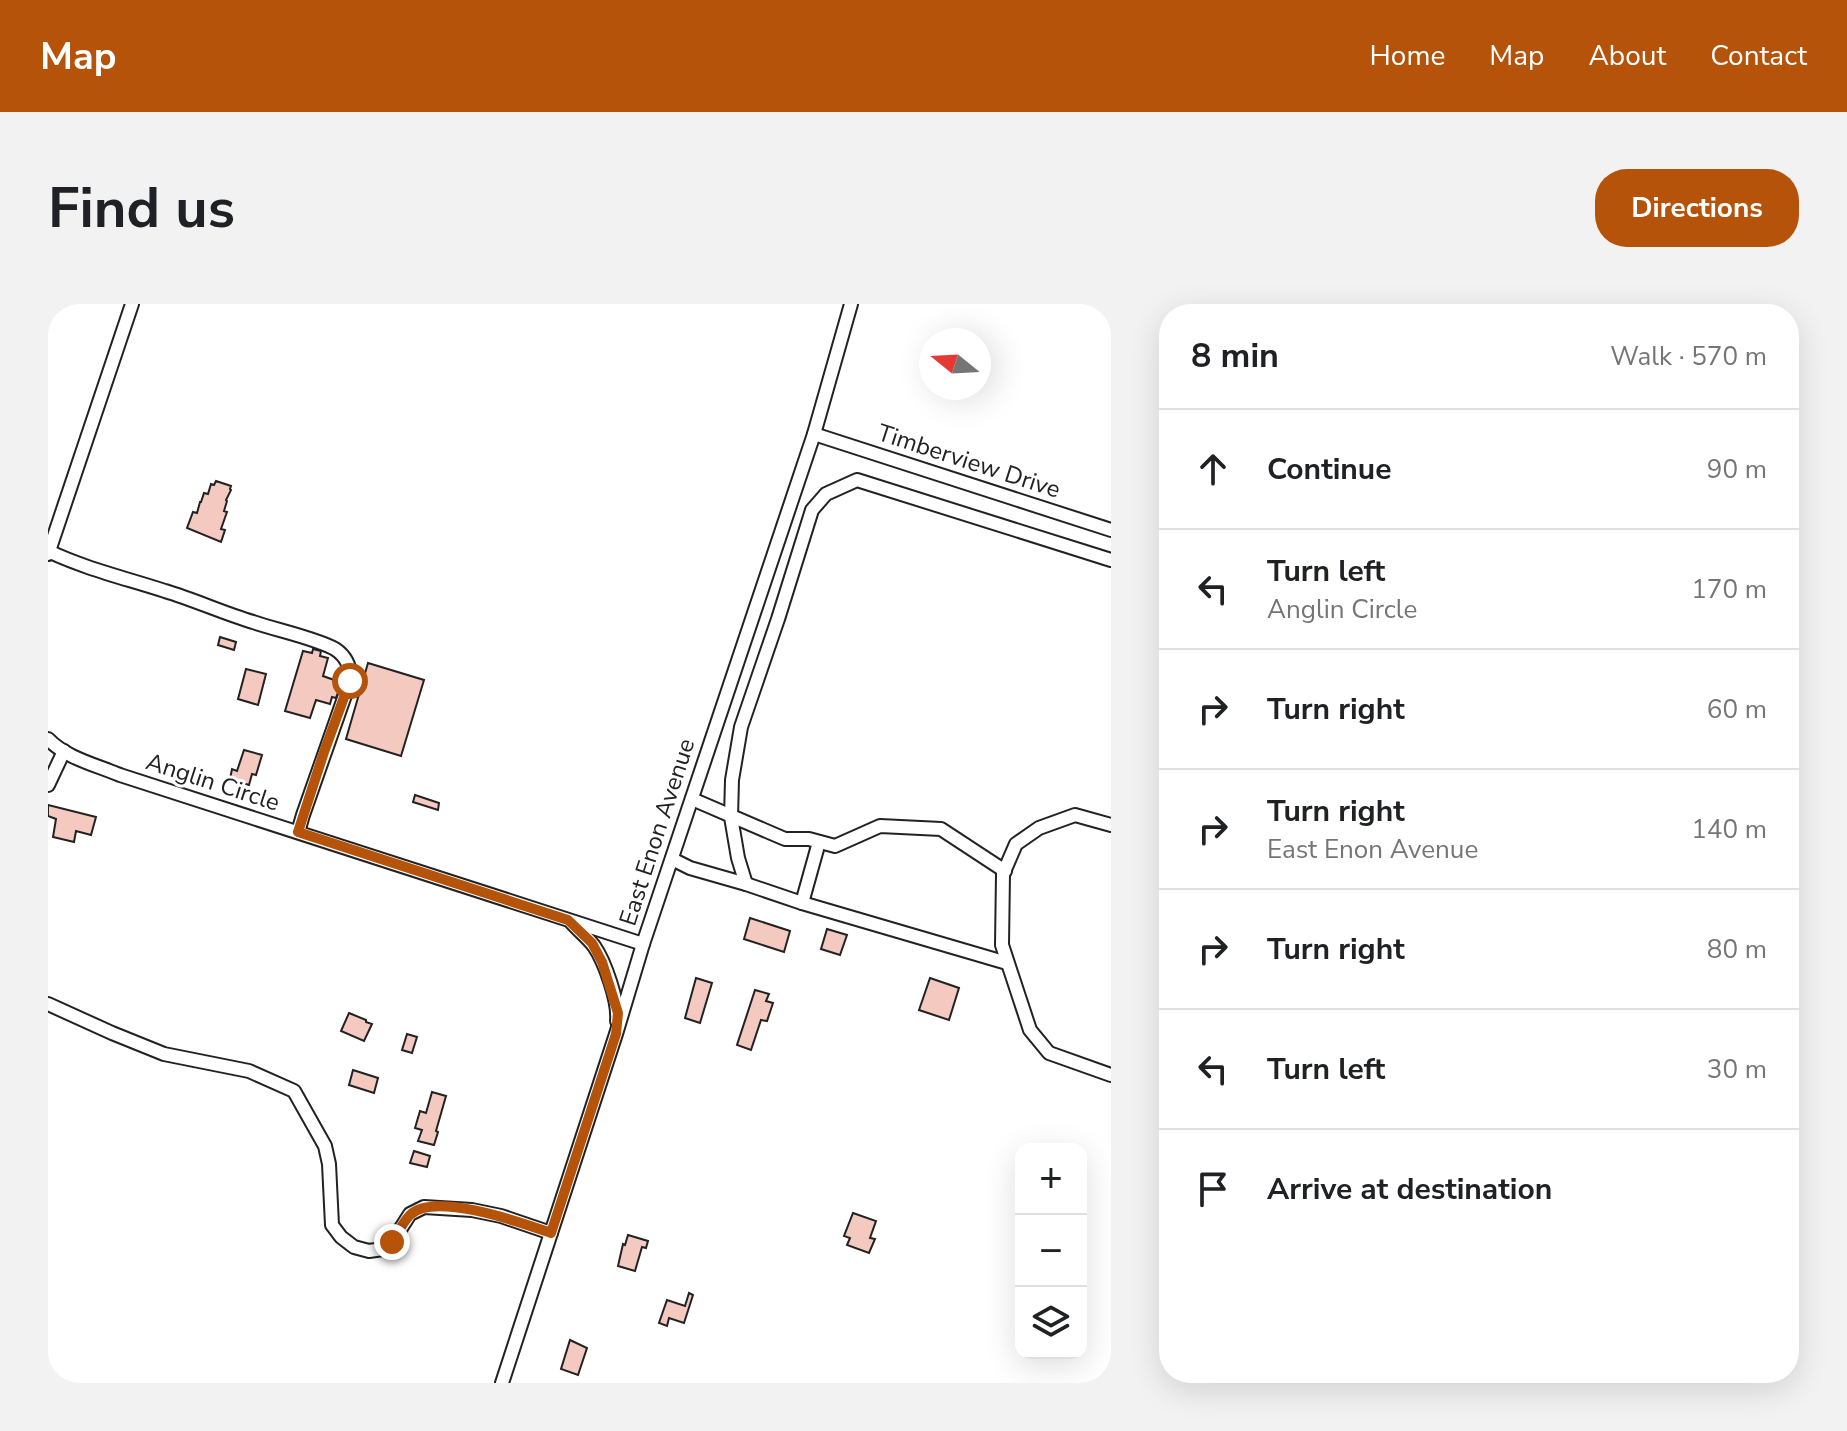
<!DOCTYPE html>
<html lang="en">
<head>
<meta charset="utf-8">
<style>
  body { margin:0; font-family:"Nunito Sans",sans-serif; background:#f2f2f2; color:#202124 }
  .controls { position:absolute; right:24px; bottom:24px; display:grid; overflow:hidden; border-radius:16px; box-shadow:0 8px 32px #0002 }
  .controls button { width:72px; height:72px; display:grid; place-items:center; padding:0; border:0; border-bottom:2px solid #e0e0e0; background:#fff; color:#202124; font:40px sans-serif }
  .compass { position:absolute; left:871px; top:24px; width:72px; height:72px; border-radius:50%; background:#fff; box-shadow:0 8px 32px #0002; rotate:288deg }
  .stop { position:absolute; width:24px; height:24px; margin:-18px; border:6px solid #b45309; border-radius:50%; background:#fff }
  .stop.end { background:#b45309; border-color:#fff; box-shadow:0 2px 8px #0008 }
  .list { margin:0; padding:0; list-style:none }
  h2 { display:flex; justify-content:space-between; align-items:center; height:104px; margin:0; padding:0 32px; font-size:34px }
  h2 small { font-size:26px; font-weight:400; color:#757577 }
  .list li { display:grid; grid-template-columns:52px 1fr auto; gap:24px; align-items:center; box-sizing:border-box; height:120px; padding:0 32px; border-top:2px solid #e0e0e0 }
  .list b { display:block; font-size:30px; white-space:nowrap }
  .list p { margin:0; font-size:26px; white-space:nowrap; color:#757577 }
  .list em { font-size:26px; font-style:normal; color:#757577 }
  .icon { flex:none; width:44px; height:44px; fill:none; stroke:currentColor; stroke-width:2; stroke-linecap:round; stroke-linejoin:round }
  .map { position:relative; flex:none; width:1063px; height:1079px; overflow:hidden; border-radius:32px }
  header { display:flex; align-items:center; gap:48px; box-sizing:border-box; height:112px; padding:0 40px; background:#b45309; color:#fff }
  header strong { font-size:38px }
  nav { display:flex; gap:44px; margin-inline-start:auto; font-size:28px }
  .intro { display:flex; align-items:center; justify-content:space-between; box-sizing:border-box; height:192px; padding:0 48px }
  h1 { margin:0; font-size:56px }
  .button { padding:20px 36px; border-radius:32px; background:#b45309; color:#fff; font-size:28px; font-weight:700 }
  main { display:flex; gap:48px; padding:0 48px }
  aside { flex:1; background:#fff; border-radius:32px; box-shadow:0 8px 32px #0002 }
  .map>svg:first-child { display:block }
  .building { fill:#f3c9c0; stroke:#222; stroke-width:2 }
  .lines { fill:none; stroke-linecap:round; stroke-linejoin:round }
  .minor-casing { stroke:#222; stroke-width:16 }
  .minor { stroke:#fff; stroke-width:12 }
  .route { stroke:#b45309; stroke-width:10 }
  .labels { text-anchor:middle; stroke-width:6; stroke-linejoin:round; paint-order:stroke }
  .street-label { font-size:24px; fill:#222; stroke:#fff }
</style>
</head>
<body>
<header>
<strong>Map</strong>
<nav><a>Home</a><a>Map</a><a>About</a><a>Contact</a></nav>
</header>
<div class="intro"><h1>Find us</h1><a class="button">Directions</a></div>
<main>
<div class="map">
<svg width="1063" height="1079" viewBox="0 0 1063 1079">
  <rect width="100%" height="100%" fill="#fff"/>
  <g class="building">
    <polygon points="168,177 183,182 182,185 183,186 178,196 179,197 176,207 179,208 173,225 177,226 173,238 139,224 145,208 149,209 152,198 153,198 156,189 160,190 163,180 166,181"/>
    <polygon points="172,333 188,338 186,346 170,341"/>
    <polygon points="265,345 273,347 272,352 280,354 275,372 289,377 287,384 291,386 288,394 284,393 282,400 268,396 262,414 237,407 255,347 264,349"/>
    <polygon points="320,359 376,376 353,452 298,435"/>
    <polygon points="198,365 218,370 210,401 190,395"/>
    <polygon points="196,446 214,451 208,471 204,470 201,481 182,475 184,465 189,467"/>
    <polygon points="367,491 391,499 390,506 365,498"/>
    <polygon points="0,501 48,513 43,531 28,527 26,538 5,533 8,515 0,512"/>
    <polygon points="702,614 742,627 736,648 696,635"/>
    <polygon points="779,625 799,631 792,651 773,645"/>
    <polygon points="648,674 664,679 652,719 637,714"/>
    <polygon points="882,674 911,684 901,716 871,706"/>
    <polygon points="707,686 721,690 718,697 725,699 719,717 713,716 703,746 689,741"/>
    <polygon points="301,709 318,716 318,718 324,720 316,737 293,727"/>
    <polygon points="359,730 369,733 364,749 354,746"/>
    <polygon points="305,766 330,774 326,789 301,781"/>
    <polygon points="384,788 398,792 388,827 390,828 386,841 370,837 374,826 367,824 372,807 378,809"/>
    <polygon points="366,847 382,852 379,863 362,859"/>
    <polygon points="805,909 828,917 822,934 827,935 821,949 799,941 802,934 796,932"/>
    <polygon points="580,931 600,937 598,944 594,943 587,967 570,962 575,940 577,941"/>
    <polygon points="641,989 645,991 636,1019 621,1014 619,1022 611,1019 619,996 637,1002"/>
    <polygon points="522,1036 539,1044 530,1071 513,1065"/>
  </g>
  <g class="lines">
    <g class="minor-casing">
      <g id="minor">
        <polyline points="766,130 1063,226"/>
        <path d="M 0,247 C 38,265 77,274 117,287 C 147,296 175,309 205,318 C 228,326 267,334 287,345 C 299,353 303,363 302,377 L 255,511 L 250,528"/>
        <polyline points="0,250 84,0"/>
        <path d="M 0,435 C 18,454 48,461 72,471 L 595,640"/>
        <polyline points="0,481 16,447"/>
        <polyline points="644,495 737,535 761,535 787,542 832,522 893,525 957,567"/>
        <polyline points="1063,521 1027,511 991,524 968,540 955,570 954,641 982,726 1001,749 1063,771"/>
        <polyline points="624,555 642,564 698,580 754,599 771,538"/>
        <polyline points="698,580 690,554 683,513 684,476 693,423 730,315 764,206 778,190 809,176 1063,256"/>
        <polyline points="754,599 959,659"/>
        <path d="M 523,618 C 530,626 539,633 546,642 C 557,658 571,698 569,717"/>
        <polyline points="0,700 64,729 116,750 201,767 246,787 277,842 281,860 284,921 293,933 306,943 321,947 335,945 344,938 362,910 376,903 424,906 453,912 503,929"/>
        <polyline points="454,1079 568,730 595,640 766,130 803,0"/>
      </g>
    </g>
    <use href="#minor" class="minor"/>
  </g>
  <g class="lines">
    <path class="route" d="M 302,377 L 276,448 L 250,528 L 520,616 L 544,639 L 554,658 L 570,709 L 568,730 L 503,929 C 474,919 386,887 362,911 C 355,918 349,930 344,938"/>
  </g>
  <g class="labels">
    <g class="street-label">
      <text transform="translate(921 157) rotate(18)" y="8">Timberview Drive</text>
      <text transform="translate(165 478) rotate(18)" y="8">Anglin Circle</text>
      <text transform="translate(609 528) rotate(-72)" y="8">East Enon Avenue</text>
    </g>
  </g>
</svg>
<div class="controls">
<button>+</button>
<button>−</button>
<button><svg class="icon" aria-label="layers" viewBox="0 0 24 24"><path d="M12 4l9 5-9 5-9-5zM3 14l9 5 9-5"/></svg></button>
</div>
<svg class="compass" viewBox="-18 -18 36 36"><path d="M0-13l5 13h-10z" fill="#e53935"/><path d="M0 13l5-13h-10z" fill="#757577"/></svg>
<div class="stop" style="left:302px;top:377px"></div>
<div class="stop end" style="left:344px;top:938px"></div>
</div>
<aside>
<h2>8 min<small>Walk · 570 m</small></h2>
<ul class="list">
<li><svg class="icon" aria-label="ahead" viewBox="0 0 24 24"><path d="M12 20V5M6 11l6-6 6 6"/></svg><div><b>Continue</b></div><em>90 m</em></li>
<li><svg class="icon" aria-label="left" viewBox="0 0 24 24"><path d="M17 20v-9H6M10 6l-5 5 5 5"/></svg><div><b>Turn left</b><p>Anglin Circle</p></div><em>170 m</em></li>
<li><svg class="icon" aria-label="right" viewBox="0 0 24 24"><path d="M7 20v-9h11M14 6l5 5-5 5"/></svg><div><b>Turn right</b></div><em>60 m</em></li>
<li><svg class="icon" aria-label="right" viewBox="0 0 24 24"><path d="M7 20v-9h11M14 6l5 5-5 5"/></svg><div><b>Turn right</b><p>East Enon Avenue</p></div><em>140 m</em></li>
<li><svg class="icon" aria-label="right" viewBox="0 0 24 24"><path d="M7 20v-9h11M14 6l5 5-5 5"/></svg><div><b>Turn right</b></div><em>80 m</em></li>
<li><svg class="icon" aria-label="left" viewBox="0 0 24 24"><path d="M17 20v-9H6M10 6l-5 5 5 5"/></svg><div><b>Turn left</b></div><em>30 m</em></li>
<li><svg class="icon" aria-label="arrive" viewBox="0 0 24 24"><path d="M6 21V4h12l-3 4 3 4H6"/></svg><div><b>Arrive at destination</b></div></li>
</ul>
</aside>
</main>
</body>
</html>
